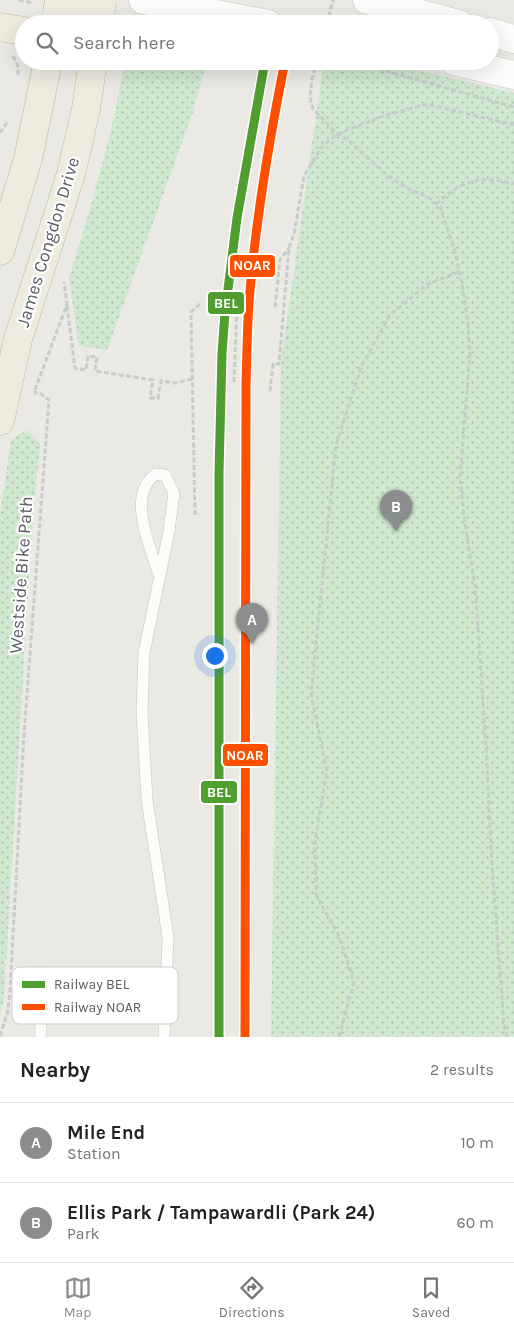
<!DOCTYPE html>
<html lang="en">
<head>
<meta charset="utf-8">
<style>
  body { margin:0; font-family:Karla,sans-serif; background:#f2f2f2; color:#202124 }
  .you { position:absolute; left:214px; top:655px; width:18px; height:18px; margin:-12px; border:4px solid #fff; border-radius:50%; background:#1a73e8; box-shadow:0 0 0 8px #1a73e833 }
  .badge { display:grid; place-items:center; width:32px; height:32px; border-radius:50%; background:#8c8d8f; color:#fff; font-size:16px; font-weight:700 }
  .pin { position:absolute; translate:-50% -41px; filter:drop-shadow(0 1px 2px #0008) }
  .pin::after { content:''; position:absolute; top:26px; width:18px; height:15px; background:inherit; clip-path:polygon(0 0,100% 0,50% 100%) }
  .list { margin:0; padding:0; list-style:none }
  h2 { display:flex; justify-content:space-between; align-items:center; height:65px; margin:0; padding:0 20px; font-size:21px }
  h2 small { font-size:16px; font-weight:400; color:#757577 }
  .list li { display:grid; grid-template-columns:32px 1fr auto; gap:15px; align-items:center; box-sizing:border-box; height:80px; padding:0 20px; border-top:1px solid #e0e0e0 }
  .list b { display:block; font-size:19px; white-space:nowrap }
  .list p { margin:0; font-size:16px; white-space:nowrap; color:#757577 }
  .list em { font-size:16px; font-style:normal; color:#757577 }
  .icon { flex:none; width:28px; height:28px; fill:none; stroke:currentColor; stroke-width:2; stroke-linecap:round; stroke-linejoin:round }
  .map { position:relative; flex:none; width:514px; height:1037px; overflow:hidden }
  .search { position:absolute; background:#fff; box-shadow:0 5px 20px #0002; left:15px; right:15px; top:15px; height:55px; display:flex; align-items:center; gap:12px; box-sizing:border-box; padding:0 18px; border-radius:28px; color:#757577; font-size:19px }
  .sheet { height:225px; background:#fff }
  nav { display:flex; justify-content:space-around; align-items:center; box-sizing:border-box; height:70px; border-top:1px solid #e0e0e0; background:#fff; font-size:14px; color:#757577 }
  nav a { display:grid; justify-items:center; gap:2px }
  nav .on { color:#8c8d8f }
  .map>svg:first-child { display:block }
  .grass { fill:url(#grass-dots) }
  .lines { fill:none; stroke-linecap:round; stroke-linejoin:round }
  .lane-casing { stroke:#c6c7c5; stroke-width:12 }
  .secondary-casing { stroke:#c7c8c7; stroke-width:29 }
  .highway-casing { stroke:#c1b790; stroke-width:29 }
  .path { stroke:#c6ccca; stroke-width:3; stroke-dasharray:5 2.5; stroke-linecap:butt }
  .lane { stroke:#fcfcfb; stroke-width:11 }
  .secondary { stroke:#fcfcfb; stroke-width:28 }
  .highway { stroke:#eeecdf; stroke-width:28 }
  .highway-bridge-casing { stroke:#c1b790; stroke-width:29; stroke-linecap:butt }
  .highway-bridge { stroke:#eeecdf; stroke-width:28 }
  .rail-1-casing { stroke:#fff; stroke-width:12 }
  .rail-2-casing { stroke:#fff; stroke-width:12 }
  .rail-1 { stroke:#509e2f; stroke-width:9 }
  .rail-2 { stroke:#fe5000; stroke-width:9 }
  .labels { text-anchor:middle; stroke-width:4.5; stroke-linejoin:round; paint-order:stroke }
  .street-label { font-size:18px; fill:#595c62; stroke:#fff }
  .key { fill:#fff; stroke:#cdced0; stroke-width:1 }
  .key-label { font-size:14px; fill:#595c62 }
  .line-badge { stroke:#fff; stroke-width:2 }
  .badge-label { font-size:14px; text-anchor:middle; font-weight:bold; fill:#fff }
</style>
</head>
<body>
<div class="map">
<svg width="514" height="1037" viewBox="0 0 514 1037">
  <defs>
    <pattern id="grass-dots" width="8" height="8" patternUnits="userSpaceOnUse" patternTransform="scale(1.25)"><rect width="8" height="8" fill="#d0e8cf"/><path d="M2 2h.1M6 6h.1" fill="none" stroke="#acbfab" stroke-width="1.8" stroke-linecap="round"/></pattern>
  </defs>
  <rect width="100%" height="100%" fill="#eae9e3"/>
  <g class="grass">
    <polygon points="125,61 207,61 193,112 107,350 79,346 69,278 92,202 112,126"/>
    <polygon points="324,61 378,61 514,93 514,1037 271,1037 281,362"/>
    <polygon points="27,430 40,443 31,539 4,999 0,1016 0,516 11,440"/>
  </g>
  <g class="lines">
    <g class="lane-casing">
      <g id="lane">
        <path d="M 159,574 C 150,547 126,494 156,474 L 165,475 L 174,493 L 169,531 L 144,653 L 142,712 L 147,800 L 168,937 L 164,1037"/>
        <polyline points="40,972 41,1037"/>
      </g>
    </g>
    <g class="secondary-casing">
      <g id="secondary">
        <polyline points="143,0 268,24"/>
        <polyline points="367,0 459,24"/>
        <polyline points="490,32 514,39"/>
        <polyline points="454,61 514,75"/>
      </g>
    </g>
    <g class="highway-casing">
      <g id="highway">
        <polyline points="0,27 24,31"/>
        <polyline points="0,251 28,159 48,61"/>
        <polyline points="0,421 18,339 71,174 86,109 93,61"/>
      </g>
    </g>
    <g class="path">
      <polyline points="19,0 33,3"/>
      <polyline points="327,24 333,0"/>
      <polyline points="13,56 18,66 18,76"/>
      <polyline points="317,61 312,79 310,97 313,109 337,134 349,141 387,175 405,187 428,197 440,207 455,251 463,290 468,323 470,353 460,479 465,525 475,585 486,745 491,850 504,1026 507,1037"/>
      <polyline points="350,61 514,107"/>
      <polyline points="0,133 8,121"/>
      <path d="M 436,204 C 463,180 479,175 514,184"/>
      <polyline points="67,306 75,368 86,370 88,356 97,357 95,371 153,380 150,398 158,398 161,381 175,383 192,379"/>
      <polyline points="275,307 280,260 289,248"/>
      <polyline points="234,382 237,303"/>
      <polyline points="35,390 67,304 64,282"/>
      <polyline points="270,391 273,364 279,364 289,248 294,234 304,176 321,148 337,134 389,114 427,104 514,125"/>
      <polyline points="195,515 191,312 202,302"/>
      <polyline points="0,1036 8,1011 10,990 24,734 49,400 41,394 34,392"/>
      <polyline points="339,1037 354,982 339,936 316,895 315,841 327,771 311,694 336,445 361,367 390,315 428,284 459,272"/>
    </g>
    <use href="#lane" class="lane"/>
    <use href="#secondary" class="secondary"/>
    <use href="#highway" class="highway"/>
    <g class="highway-bridge-casing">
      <g id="highway-bridge">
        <polyline points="57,13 59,0"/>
        <polyline points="77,16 80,0"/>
        <polyline points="100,20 102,0"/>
      </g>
    </g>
    <use href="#highway-bridge" class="highway-bridge"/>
    <g class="rail-1-casing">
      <polyline id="rail-1" points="219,1037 219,473 222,353 225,313 237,218 265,61"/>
    </g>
    <g class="rail-2-casing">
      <path id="rail-2" d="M 245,1037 L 246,383 C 247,356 247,330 249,303 C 255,222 269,141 285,61"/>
    </g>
    <use href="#rail-1" class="rail-1"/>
    <use href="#rail-2" class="rail-2"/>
  </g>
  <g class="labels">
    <g class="street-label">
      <text transform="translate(48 242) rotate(-73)" y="6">James Congdon Drive</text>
      <text transform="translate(21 575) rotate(-86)" y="6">Westside Bike Path</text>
    </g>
  </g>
  <rect x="12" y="967" width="166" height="57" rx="8" class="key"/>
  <rect x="22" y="981" width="23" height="7" fill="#509e2f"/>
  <rect x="22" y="1004" width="23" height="6" fill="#fe5000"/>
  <g class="key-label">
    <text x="54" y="989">Railway BEL</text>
    <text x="54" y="1012">Railway NOAR</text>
  </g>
  <g class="line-badge">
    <rect x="229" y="254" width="47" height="24" rx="5" fill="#fe5000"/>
    <rect x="207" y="291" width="38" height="24" rx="5" fill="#509e2f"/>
    <rect x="222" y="743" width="47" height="24" rx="5" fill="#fe5000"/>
    <rect x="200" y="780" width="38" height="24" rx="5" fill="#509e2f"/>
  </g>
  <g class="badge-label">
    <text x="252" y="270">NOAR</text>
    <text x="226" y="308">BEL</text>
    <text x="245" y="760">NOAR</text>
    <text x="219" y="797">BEL</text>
  </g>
</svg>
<div class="you"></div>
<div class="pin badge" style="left:252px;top:644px">A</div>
<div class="pin badge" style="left:396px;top:531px">B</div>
<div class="search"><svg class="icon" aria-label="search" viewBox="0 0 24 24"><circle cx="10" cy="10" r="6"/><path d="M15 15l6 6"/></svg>Search here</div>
</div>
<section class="sheet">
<h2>Nearby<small>2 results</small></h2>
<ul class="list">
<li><span class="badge">A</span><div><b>Mile End</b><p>Station</p></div><em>10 m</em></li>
<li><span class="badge">B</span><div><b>Ellis Park / Tampawardli (Park 24)</b><p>Park</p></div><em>60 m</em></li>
</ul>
</section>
<nav>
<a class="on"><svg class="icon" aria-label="map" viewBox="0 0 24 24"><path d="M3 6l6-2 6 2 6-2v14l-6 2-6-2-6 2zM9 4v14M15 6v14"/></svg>Map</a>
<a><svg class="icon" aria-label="directions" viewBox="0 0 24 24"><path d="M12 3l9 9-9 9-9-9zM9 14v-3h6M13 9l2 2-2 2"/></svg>Directions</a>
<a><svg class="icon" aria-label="saved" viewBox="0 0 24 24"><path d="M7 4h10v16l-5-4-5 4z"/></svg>Saved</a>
</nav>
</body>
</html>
